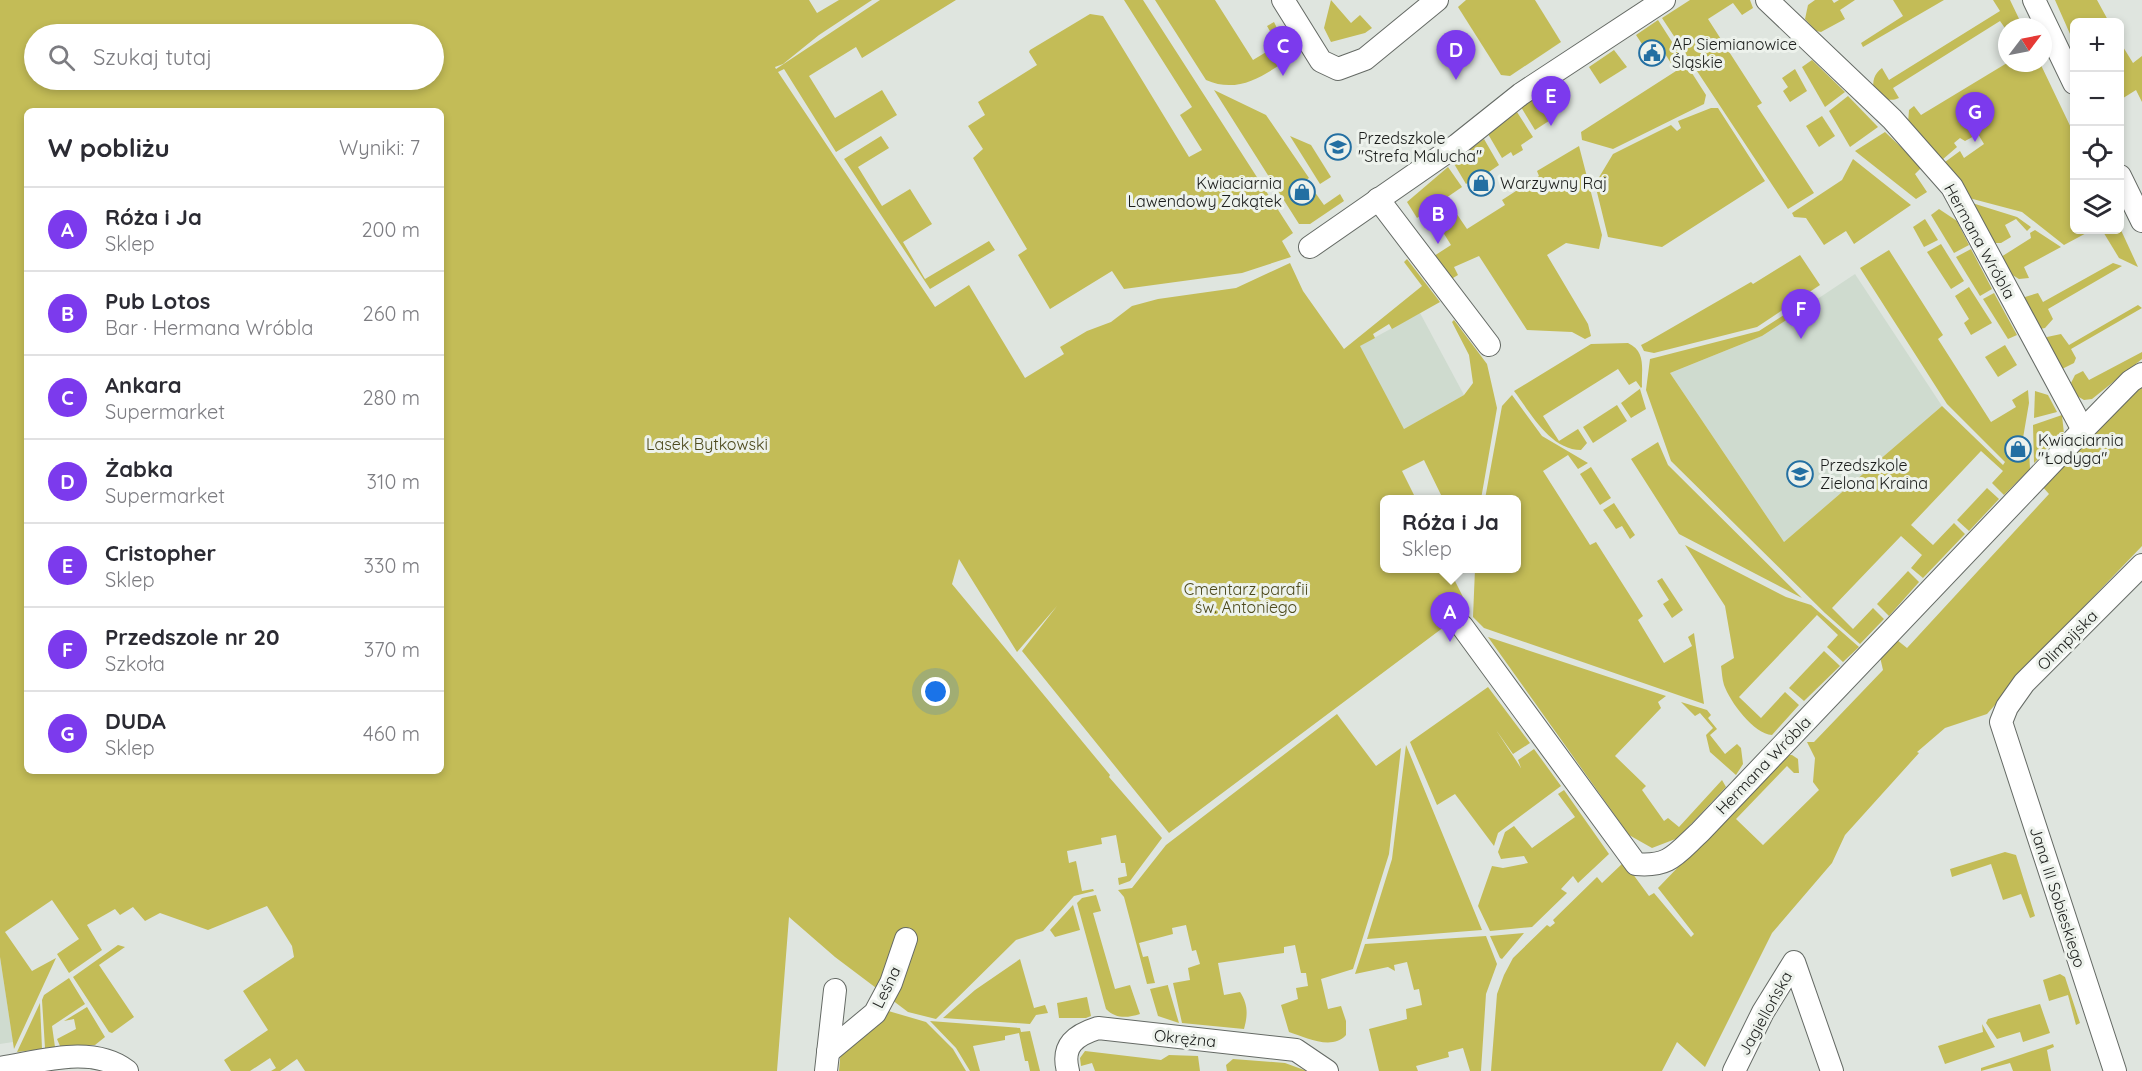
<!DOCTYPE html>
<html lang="pl">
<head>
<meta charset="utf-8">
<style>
  body { margin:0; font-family:Quicksand,sans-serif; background:#f7f7f7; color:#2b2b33 }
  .controls { position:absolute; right:18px; top:18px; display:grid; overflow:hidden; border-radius:9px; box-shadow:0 3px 9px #0003 }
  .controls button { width:54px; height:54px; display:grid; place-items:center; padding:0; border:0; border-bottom:2px solid #e1e1e2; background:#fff; color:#2b2b33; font:30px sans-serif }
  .compass { position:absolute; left:1998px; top:18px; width:54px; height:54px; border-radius:50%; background:#fff; box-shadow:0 3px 9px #0003; rotate:58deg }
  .you { position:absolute; left:936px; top:692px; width:21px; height:21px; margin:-15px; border:4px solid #fff; border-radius:50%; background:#1a73e8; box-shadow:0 0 0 9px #1a73e833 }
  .badge { display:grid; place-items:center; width:39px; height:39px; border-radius:50%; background:#7c3aed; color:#fff; font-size:20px; font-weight:700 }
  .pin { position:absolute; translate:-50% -50px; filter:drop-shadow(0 2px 3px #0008) }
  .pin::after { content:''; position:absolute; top:32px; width:21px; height:18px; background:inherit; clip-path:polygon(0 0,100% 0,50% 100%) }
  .popup { position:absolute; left:1380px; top:495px; width:141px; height:78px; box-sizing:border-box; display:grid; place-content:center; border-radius:9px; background:#fff; filter:drop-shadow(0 2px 4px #0005); font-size:20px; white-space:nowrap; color:#7c7c81 }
  .popup b { font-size:22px; color:#2b2b33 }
  .popup::after { content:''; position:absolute; left:50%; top:100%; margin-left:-12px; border:12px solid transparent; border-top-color:#fff }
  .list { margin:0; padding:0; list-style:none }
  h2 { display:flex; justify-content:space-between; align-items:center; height:78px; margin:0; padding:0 24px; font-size:26px }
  h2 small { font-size:20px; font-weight:400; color:#7c7c81 }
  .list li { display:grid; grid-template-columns:39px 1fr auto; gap:18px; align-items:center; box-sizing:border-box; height:84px; padding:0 24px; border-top:2px solid #e1e1e2 }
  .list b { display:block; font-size:22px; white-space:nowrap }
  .list p { margin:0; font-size:20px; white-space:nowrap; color:#7c7c81 }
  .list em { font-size:20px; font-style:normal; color:#7c7c81 }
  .icon { flex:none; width:33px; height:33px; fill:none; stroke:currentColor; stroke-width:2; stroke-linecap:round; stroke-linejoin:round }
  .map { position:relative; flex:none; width:2142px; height:1071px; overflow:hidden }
  .search { position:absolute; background:#fff; box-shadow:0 3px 9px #0003; left:24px; top:24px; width:420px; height:66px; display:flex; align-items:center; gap:15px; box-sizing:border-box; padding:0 21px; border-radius:33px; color:#7c7c81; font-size:22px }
  .panel { position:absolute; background:#fff; box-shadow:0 3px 9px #0003; left:24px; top:108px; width:420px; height:666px; border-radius:9px }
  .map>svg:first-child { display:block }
  .built { fill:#cfdbcf }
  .green { fill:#c3bc57; fill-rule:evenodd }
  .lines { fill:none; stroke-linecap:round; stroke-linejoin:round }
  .minor-casing { stroke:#656a65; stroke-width:24 }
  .minor { stroke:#fff; stroke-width:22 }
  .labels { text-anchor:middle; stroke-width:6; stroke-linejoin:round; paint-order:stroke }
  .poi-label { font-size:16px; fill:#1b1d1b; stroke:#edf2ec; text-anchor:start }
  .street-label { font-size:16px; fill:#1b1d1b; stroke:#edf2ec }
  .park-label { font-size:16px; fill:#4c491c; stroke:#edf2ec }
</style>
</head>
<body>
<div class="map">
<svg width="2142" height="1071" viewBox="0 0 2142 1071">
  <rect width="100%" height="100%" fill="#dfe5df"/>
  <g class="built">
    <polygon points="1855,274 1942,406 1784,542 1670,373 1762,336"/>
    <polygon points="1420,313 1464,395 1404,429 1359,346"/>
    <polygon points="0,957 13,1042 0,1044"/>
  </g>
  <g class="green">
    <path d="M 0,0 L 809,0 L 817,13 L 839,0 L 872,0 L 819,35 L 783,64 L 775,67 L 776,69 L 880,0 L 956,0 L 862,58 L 856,47 L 809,76 L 835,118 L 882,90 L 897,115 L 836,152 L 784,69 L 778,72 L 935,307 L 969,285 L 1025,378 L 1064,354 L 1060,347 L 1087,331 L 1111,322 L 1132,306 L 1158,299 L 1236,288 L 1290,263 L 1303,291 L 1344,349 L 1422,286 L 1404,262 L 1407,259 L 1440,302 L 1392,329 L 1389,324 L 1373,334 L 1375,338 L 1360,346 L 1404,429 L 1464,395 L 1473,383 L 1469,355 L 1452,322 L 1454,320 L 1487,364 L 1497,408 L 1481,499 L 1443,499 L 1424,460 L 1402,471 L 1416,499 L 1384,500 L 1384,568 L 1449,569 L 1464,599 L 1460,615 L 1169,833 L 1022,651 L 1057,606 L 1017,652 L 959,559 L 952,584 L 1110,775 L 1109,777 L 1162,838 L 1130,881 L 1119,885 L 1118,878 L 1127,876 L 1125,863 L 1121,863 L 1116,835 L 1101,838 L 1102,844 L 1067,851 L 1069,863 L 1076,861 L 1082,891 L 1093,889 L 1094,891 L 1074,896 L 1043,931 L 1016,940 L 936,1019 L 908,1012 L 835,957 L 789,917 L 777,1071 L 305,1071 L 297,1059 L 280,1071 L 271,1071 L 276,1068 L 270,1058 L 250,1071 L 231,1071 L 224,1060 L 268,1030 L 243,991 L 294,957 L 292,946 L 267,906 L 208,930 L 160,913 L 145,921 L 133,907 L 120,915 L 115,909 L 87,925 L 102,950 L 69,973 L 57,954 L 79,939 L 52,900 L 5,932 L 32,971 L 56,958 L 14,1049 L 0,957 ZM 34,34 L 434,34 L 434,80 L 34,80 ZM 27,111 L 441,111 L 441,771 L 27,771 Z"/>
    <polygon points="1124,0 1143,0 1293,233 1282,241 1291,257 1242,273 1124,289 1112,271 1050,309 1018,255 1027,249 973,158 983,149 968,126 985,115 978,102 1037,65 1029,52 1030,50 1090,14 1103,16 1189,157 1202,150 1180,115 1192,107"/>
    <path d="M 1155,0 L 1215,0 L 1253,60 L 1278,45 L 1267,26 L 1274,22 L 1279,32 L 1285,33 L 1298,53 C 1269,71 1242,96 1206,80 Z"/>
    <polygon points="1331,0 1351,23 1360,15 1372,28 1365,33 1331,42 1324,28"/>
    <polygon points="1466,0 1535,0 1561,42 1510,76 1501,75 1458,7"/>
    <polygon points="1690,0 1750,0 1753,8 1742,15 1733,3 1708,19 1762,103 1757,106 1814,193 1788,209 1662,18"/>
    <polygon points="1815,0 1832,0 1834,3 1839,0 1855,0 1840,10 1845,19 1821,32 1816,31 1805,19 1808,5"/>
    <polygon points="1893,0 1944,0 1863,47 1861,43 1903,16"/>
    <path d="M 1993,0 L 2010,0 L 2023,27 L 2007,27 L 2007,31 L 2000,21 L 1893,88 L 1899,98 C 1888,103 1882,97 1874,91 C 1872,81 1874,74 1882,68 L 1889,80 L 2000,11 Z"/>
    <polygon points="2055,0 2097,0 2109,22 2074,22 2074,43"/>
    <polygon points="1658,20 1706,95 1704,104 1613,149 1582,140 1581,132 1676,71 1660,46 1648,53 1636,35"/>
    <polygon points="2120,42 2133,63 2142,56 2142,102 2136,90 2120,100"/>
    <polygon points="1614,50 1627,67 1600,84 1589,67"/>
    <polygon points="1812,60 1845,92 1825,107 1802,67"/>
    <polygon points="2007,63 2040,63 2074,134 2074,230 2092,230 2064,245 2022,212 1969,198 1945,162 1960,151 1964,158 1984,144 1978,134 1965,141 1960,138 1954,143 1957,147 1942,160 1908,123 1909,110 1914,106 1921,115"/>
    <polygon points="1795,69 1807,91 1790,102 1783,91 1788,87 1782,78"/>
    <polygon points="1214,90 1266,115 1309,178 1289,192 1296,203 1314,191 1324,205 1340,194 1344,201 1310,224 1299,224"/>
    <polygon points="1848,96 1878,127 1850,147 1829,111"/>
    <polygon points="1537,97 1544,99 1555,117 1535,130 1521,107"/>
    <polygon points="1711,108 1718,108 1765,181 1662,247 1608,237 1595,184 1613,154 1671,125 1677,131 1681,128 1678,121"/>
    <polygon points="1517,112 1533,137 1521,145 1523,150 1513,156 1511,152 1502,158 1488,134"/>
    <polygon points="1822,116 1835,136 1819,147 1806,126"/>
    <polygon points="1885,132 1922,167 1915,174 1927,192 1916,199 1855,151"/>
    <polygon points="881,136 889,148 858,167 882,206 910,189 932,224 903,242 925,279 989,241 995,250 930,289 844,159"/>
    <polygon points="1290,136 1311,145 1331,177 1320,184"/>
    <polygon points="1484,139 1499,165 1486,174 1488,179 1482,183 1477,177 1466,184 1453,162"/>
    <polygon points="1579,146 1602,235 1599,249 1566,243 1547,255 1588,324 1591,336 1585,339 1572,332 1527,330 1479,256 1454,267 1458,275 1448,281 1434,256 1451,245 1431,213 1448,201 1467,229 1505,205 1502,200 1539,176 1537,171"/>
    <polygon points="1853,159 1911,205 1854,244 1846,231 1824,245 1806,218 1794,217 1792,213 1842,180"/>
    <polygon points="1448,167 1462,187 1417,218 1407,202"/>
    <polygon points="1972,203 2017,217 2031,227 2027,231 2016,219 2005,225 2011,237 2001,243 1994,243"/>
    <polygon points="1939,209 1957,221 1969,245 1954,253 1931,215"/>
    <polygon points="1925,219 1938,240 1924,247 1913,227"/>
    <polygon points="2120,228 2138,267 2119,258 2102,230"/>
    <polygon points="2035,230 2061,247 2024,267 2029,278 2019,279 2009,273 2001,257 2031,238 2030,233"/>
    <polygon points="1941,244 1964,281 1951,289 1927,252"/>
    <polygon points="1971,249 1992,289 1980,296 1956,257"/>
    <polygon points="1889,250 1943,335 1938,339 1991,422 2016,407 2012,400 2028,390 2029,403 2023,438 2007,448 2016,459 2029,450 2030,469 2004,495 1992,483 2003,471 1981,451 1911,525 1933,545 1954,523 1965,534 1923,578 1911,568 1922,555 1901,536 1832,608 1853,629 1873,608 1884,619 1860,644 1825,613 1671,461 1646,390 1650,359 1759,331 1795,308 1797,313 1762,336 1670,373 1784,542 1942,406 2003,465 2005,462 1947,404 1860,268"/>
    <polygon points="1800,255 1820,285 1757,327 1654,353 1644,351 1641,345 1647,342 1751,282 1753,284"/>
    <polygon points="2113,263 2122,266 2048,309 2053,319 2045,328 2040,329 2023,300 2025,297 2038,293 2043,302"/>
    <polygon points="1969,287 1992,323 1971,335 1964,323 1969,319 1955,296"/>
    <polygon points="1994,293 2017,335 2008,339 1983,299"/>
    <polygon points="2138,305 2142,308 2071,349 2076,358 2074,363 2062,369 2045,340 2047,337 2061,334 2069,345"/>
    <path d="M 1628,343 C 1647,352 1641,370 1642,387 L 1640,389 L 1646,409 L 1631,418 L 1621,403 L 1641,388 L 1636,381 L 1629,385 L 1618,369 L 1543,416 L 1559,441 L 1578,429 L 1587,443 L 1581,450 C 1550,450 1530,412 1514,391 L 1591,344 Z"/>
    <polygon points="2005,345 2017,365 1998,377 1985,357"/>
    <polygon points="2142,352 2142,359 2092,399 2084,400 2077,396 2071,383 2075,375 2083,371 2089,380"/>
    <polygon points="2142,386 2142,546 2053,639 1987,714 1945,728 1917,752 1919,753 1845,835 1832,863 1772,933 1705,1067 1677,1042 1662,1071 1491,1071 1497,994 1504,975 1513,958 1547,925 1550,927 1555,923 1553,920 1597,877 1602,883 1624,862 1649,896 1654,893 1691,937 1694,934 1658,888 1786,755 1792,755 1798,759 1799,773 1794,773 1787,766 1736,819 1763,845 1819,790 1813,782 1815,758 1807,742 1814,742 1883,670 1880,657 1897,640 1907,648 2049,494 2041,485"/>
    <polygon points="2035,391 2048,395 2057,412 2034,418"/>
    <polygon points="1512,395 1542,436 1588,463 1578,469 1568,455 1543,471 1590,545 1596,542 1643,616 1638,620 1664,663 1692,646 1688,637 1694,633 1704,704 1484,628 1473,617 1475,569 1516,568 1516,500 1485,499 1502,406"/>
    <polygon points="1617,405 1627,421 1593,443 1583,427"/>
    <polygon points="2062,415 2064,434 2034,463 2033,425"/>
    <polygon points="1658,442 1668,465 1802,598 1679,534 1631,459"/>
    <polygon points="1591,467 1611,498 1600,505 1580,474"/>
    <polygon points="1987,488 1999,499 1969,531 1957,520"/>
    <polygon points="1614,503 1635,535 1630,539 1622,526 1616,529 1603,510"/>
    <path d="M 1685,545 L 1786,597 L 1811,605 L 1859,647 L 1843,662 L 1827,647 L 1838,635 L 1817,615 L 1739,697 L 1761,718 L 1785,692 L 1799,705 L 1772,735 C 1754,734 1730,702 1724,685 C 1722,679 1722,672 1721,666 L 1734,658 L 1725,606 Z"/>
    <polygon points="1908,571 1919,582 1889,616 1877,604"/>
    <polygon points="1662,578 1683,610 1672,618 1663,604 1669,600 1657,581"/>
    <polygon points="1488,637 1666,696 1658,702 1661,708 1615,756 1646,786 1642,790 1664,821 1668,818 1679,827 1722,780 1726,787 1678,838 1652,848 1629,835"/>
    <polygon points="1824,651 1840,666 1804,701 1789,688"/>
    <polygon points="1488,687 1530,743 1513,754 1496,730 1521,768 1518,760 1534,749 1561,786 1498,833 1494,846 1455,794 1437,805 1410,742"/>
    <polygon points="1681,702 1707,710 1711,715 1708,718 1717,729 1710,735 1725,754 1737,744 1741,748 1743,764 1736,775 1710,752 1706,735 1713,728 1700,713 1695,716"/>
    <path d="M 1337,714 L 1376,766 L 1401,748 L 1389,854 L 1353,969 L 1321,979 L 1328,1009 L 1341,1006 L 1346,1021 L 1346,1035 C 1332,1051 1305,1037 1289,1032 L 1281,1005 L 1298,999 L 1296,988 L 1308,986 L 1306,973 L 1301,973 L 1295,945 L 1284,947 L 1284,953 L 1218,963 L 1224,995 L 1240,992 C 1248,1004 1248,1015 1244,1029 L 1182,1023 L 1173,983 L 1190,980 L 1188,968 L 1200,964 L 1196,950 L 1192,951 L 1186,925 L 1172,928 L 1173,934 L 1139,943 L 1143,957 L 1148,956 L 1155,983 L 1147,984 L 1124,897 L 1118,890 L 1132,888 L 1166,845 Z"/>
    <polygon points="1406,745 1482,930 1367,939 1392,859"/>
    <polygon points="1564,790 1609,854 1578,883 1573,876 1561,889 1567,893 1532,927 1490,931 1478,906 1492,866 1503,868 1528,863 1524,856 1501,859 1498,852 1505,832 1514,826 1532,848 1575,817 1558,794"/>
    <polygon points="2005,852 2016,855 2035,916 2030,918 2021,894 2003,900 1991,864 1952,877 1950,869"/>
    <path d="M 1096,895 L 1101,911 L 1093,913 L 1115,989 L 1130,985 L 1140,1014 C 1127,1018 1116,1019 1106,1009 L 1077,903 L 1082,898 Z"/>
    <polygon points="1073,905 1080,930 1055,937 1050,930"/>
    <polygon points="1524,933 1502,959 1500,958 1490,936"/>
    <polygon points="1486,936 1497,964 1486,994 1481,1071 1470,1071 1463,1048 1448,1052 1449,1057 1416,1066 1418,1071 1379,1071 1369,1029 1407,1019 1406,1009 1422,1005 1419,989 1414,990 1407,962 1394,965 1395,971 1388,967 1355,974 1365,944"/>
    <polygon points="118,945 125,947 99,965 134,1017 112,1033 109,1032 73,977"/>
    <polygon points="1020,959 1034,1008 1045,1005 1048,1013 1036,1015 1030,1024 943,1018 975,990"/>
    <polygon points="2060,974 2065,977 2080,1023 2076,1025 2068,995 2049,1001 2043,980"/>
    <polygon points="69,978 85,1004 52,1026 55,1047 45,1048 42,1000 44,995"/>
    <polygon points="1168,985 1168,986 1179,1023 1158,1016 1150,989"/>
    <polygon points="1087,997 1091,1016 1086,1018 1059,1018 1057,1003"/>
    <polygon points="40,1003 42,1049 17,1052"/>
    <polygon points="2040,1004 2050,1033 2023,1042 2020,1032 1997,1039 1986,1023 1988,1019"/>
    <polygon points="87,1007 105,1037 95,1045 60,1046 57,1039 76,1029 74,1019 64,1021"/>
    <polygon points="885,1010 926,1022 953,1049 966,1071 839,1071 841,1048"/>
    <polygon points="930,1021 1020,1028 1021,1032 1030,1031 1040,1071 1030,1071 1028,1061 1025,1061 1019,1033 1005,1036 1005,1040 973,1046 980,1071 970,1071 956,1048"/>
    <polygon points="1982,1024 1995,1047 1945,1064 1938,1046 1983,1032"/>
    <polygon points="2053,1044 2054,1047 2047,1050 2051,1071 2013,1071 2010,1063 1981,1071 1981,1068"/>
    <polygon points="1085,1051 1161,1060 1169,1055 1198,1056 1200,1071 1095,1071 1092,1063 1081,1066 1080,1058"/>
    <polygon points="1233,1059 1285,1063 1307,1071 1227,1071 1226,1065"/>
  </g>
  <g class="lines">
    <g class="minor-casing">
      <g id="minor">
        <polyline points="1283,0 1321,61 1338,69 1365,59 1437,0"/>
        <polyline points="1767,0 1892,119 1952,187 2083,430"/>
        <polyline points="2034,0 2074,83"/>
        <polyline points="2120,176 2142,221"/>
        <polyline points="1378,199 1489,345"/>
        <polyline points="1310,247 1457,145 1521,94 1664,0"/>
        <path d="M 1462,626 L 1636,864 C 1670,867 1676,854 1700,832 L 2083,430 L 2131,381 L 2142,374"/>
        <polyline points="828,1052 875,1013 891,983 906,939"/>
        <path d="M 0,1068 C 39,1062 92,1044 127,1071"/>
        <polyline points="826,1071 835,990"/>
        <path d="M 1068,1071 C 1061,1045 1076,1035 1098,1028 L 1296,1050 L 1327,1071"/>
        <polyline points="1734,1071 1763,1012 1794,962 1832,1071"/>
        <polyline points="2115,1071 2001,722 2007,707 2024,683 2142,565"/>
      </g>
    </g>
    <use href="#minor" class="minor"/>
  </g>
  <defs>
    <g id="civic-ring" transform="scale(1.35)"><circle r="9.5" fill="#edf2ec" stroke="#236fa2" stroke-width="1.5"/><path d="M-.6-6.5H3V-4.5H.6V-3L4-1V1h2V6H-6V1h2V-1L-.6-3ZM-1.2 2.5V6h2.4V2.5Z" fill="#236fa2"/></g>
    <g id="school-ring" transform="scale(1.35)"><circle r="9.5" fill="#edf2ec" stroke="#236fa2" stroke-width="1.5"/><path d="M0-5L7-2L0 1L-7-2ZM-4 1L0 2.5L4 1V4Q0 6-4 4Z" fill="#236fa2"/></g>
    <g id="shop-ring" transform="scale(1.35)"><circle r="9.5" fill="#edf2ec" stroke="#236fa2" stroke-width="1.5"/><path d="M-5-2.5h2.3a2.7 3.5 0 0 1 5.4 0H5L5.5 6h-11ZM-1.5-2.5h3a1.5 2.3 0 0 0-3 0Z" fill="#236fa2"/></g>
  </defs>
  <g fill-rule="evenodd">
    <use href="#civic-ring" x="1652" y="53"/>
    <use href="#school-ring" x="1338" y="147"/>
    <use href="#shop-ring" x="1481" y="183"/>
    <use href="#shop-ring" x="1302" y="192"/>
    <use href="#shop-ring" x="2018" y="449"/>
    <use href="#school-ring" x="1800" y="474"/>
  </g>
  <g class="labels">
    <g class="poi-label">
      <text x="1672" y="50">AP Siemianowice<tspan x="1672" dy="18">Śląskie</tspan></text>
      <text x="1358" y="144">Przedszkole<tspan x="1358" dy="18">"Strefa Malucha"</tspan></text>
      <text x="1282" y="189" text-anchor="end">Kwiaciarnia<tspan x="1282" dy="18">Lawendowy Zakątek</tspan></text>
      <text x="1500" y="189">Warzywny Raj</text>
      <text x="2038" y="446">Kwiaciarnia<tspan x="2038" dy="18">"Łodyga"</tspan></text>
      <text x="1820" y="471">Przedszkole<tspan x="1820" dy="18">Zielona Kraina</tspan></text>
    </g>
    <g class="street-label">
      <text transform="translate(1980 241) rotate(61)" y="6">Hermana Wróbla</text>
      <text transform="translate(2067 640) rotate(-45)" y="6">Olimpijska</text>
      <text transform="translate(1763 765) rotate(-46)" y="6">Hermana Wróbla</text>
      <text transform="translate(2058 897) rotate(72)" y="6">Jana III Sobieskiego</text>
      <text transform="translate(886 987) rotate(-64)" y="6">Leśna</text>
      <text transform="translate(1765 1013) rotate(-61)" y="6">Jagiellońska</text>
      <text transform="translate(1185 1038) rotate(6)" y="6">Okrężna</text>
    </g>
    <g class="park-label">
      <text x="707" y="450">Lasek Bytkowski</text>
      <text x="1246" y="595">Cmentarz parafii<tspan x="1246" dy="18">św. Antoniego</tspan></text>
    </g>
  </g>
</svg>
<div class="controls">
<button>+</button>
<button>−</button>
<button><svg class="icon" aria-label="locate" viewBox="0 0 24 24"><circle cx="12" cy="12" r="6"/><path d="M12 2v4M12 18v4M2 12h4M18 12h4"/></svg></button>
<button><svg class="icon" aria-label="layers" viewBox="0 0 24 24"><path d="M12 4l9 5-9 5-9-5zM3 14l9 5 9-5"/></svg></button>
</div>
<svg class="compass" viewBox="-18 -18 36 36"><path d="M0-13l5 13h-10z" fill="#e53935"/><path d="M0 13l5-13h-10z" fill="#7c7c81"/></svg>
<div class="you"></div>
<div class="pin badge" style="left:1450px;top:642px">A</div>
<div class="popup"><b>Róża i Ja</b>Sklep</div>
<div class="pin badge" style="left:1438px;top:244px">B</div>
<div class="pin badge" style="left:1283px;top:76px">C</div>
<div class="pin badge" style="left:1456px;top:80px">D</div>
<div class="pin badge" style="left:1551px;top:126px">E</div>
<div class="pin badge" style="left:1801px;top:339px">F</div>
<div class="pin badge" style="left:1975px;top:142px">G</div>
<div class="search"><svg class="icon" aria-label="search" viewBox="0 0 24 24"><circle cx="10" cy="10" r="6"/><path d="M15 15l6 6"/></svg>Szukaj tutaj</div>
<section class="panel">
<h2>W pobliżu<small>Wyniki: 7</small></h2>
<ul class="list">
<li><span class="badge">A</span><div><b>Róża i Ja</b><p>Sklep</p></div><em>200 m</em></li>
<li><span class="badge">B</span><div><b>Pub Lotos</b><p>Bar · Hermana Wróbla</p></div><em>260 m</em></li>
<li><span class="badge">C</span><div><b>Ankara</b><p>Supermarket</p></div><em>280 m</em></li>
<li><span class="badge">D</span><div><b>Żabka</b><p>Supermarket</p></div><em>310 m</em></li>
<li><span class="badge">E</span><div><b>Cristopher</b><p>Sklep</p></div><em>330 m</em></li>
<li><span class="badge">F</span><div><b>Przedszole nr 20</b><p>Szkoła</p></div><em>370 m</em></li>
<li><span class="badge">G</span><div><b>DUDA</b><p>Sklep</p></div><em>460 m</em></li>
</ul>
</section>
</div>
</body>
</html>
